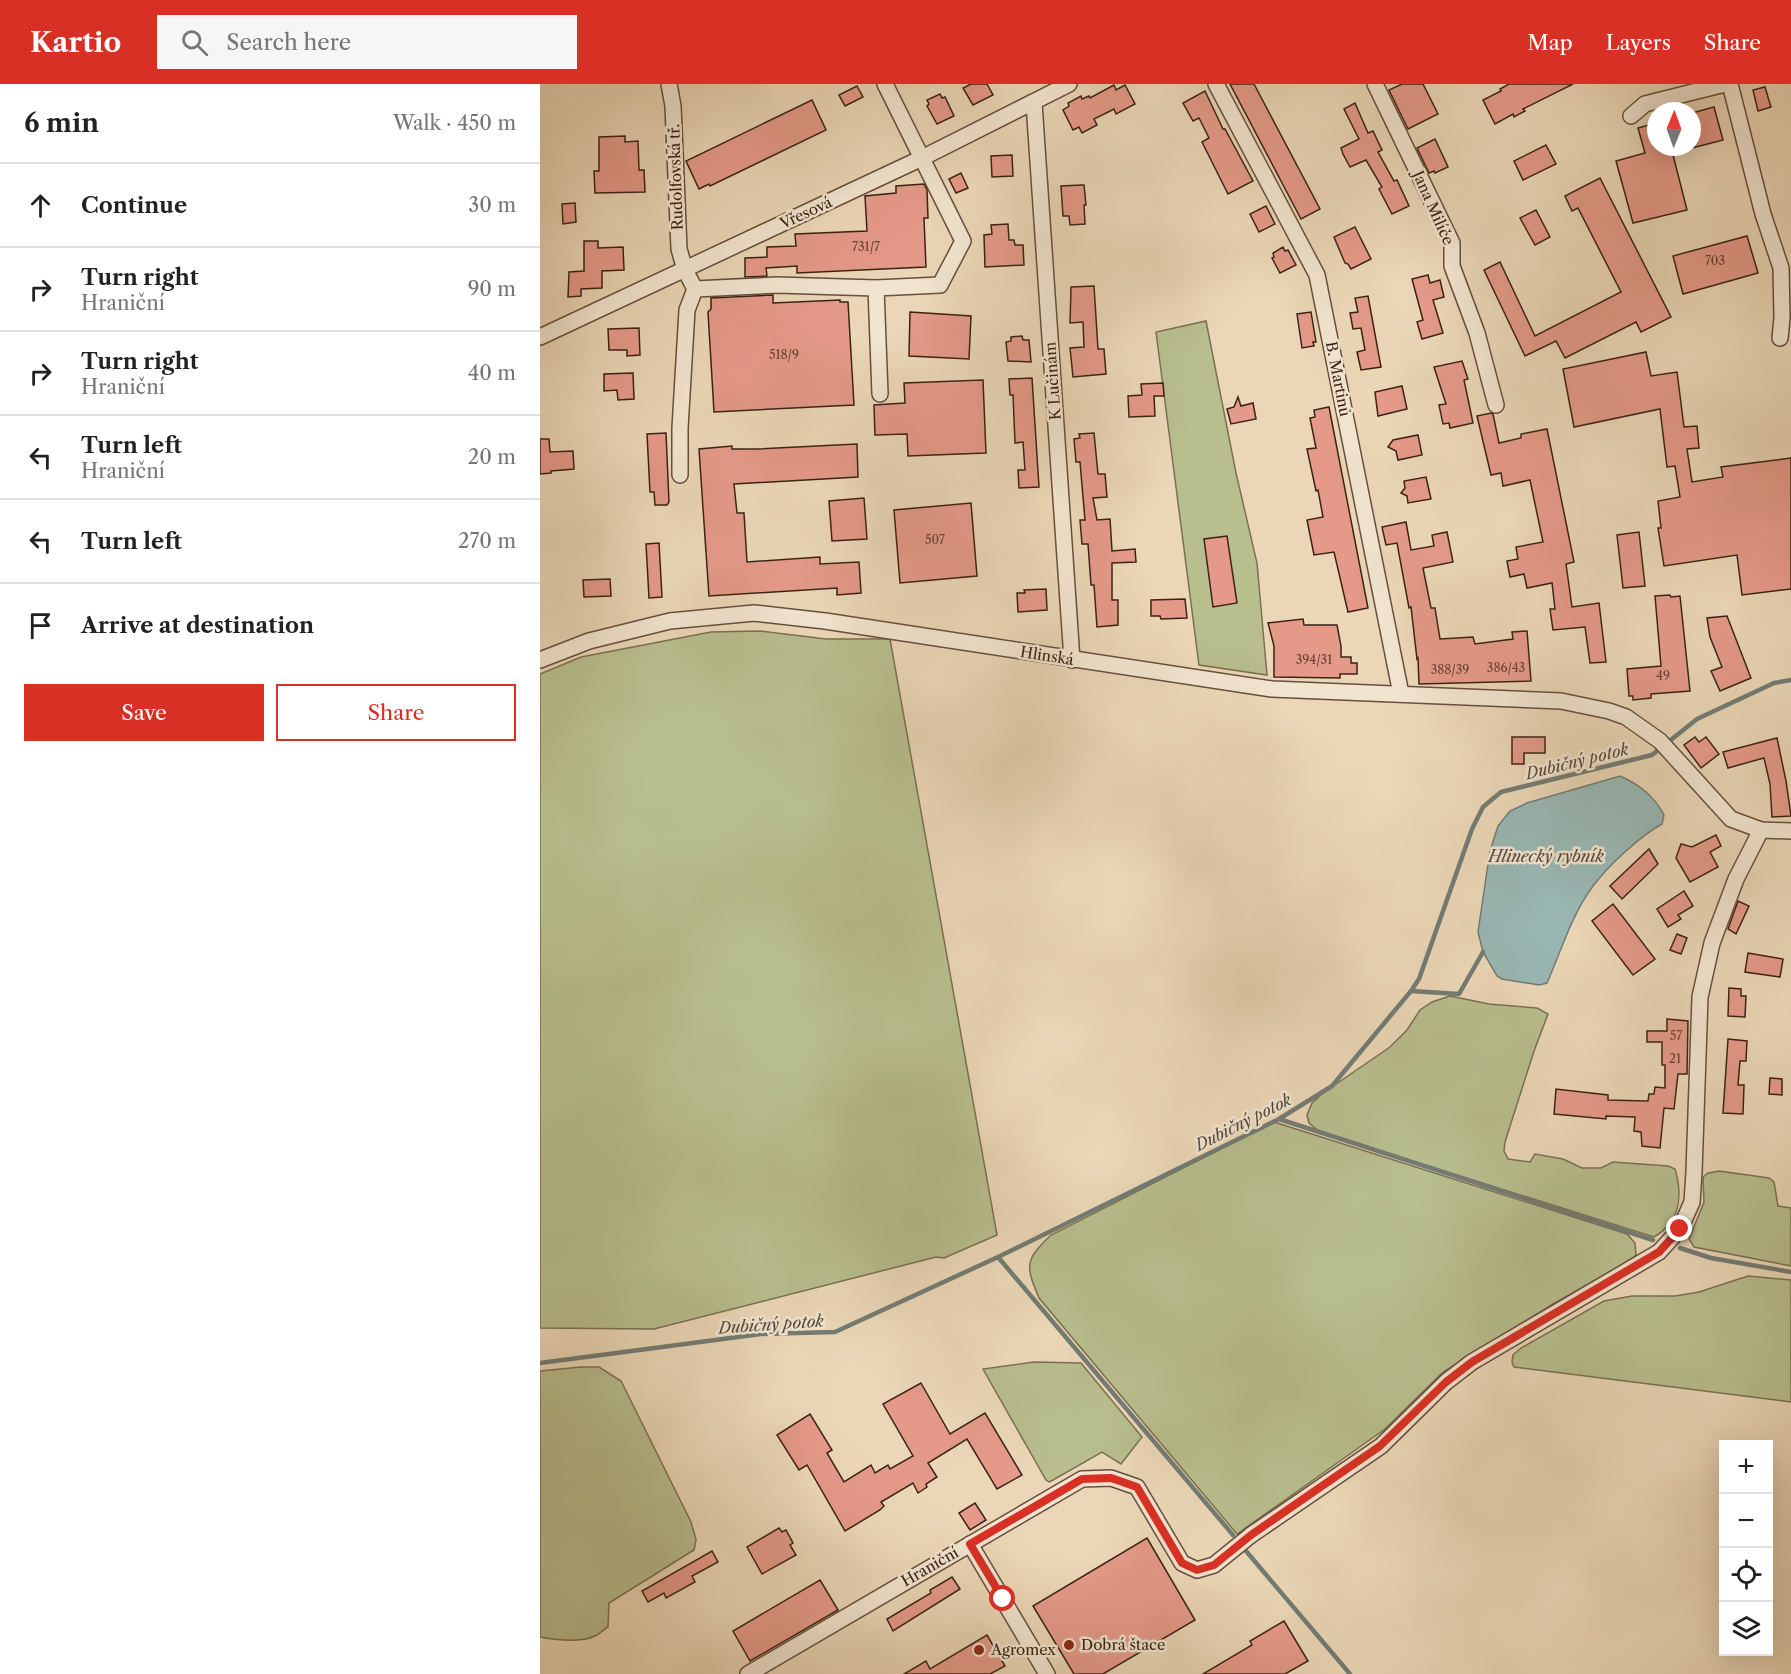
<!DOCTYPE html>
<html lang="en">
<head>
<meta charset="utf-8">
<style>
  body { margin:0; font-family:"Libre Caslon Text",serif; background:#f6f6f6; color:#222 }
  .controls { position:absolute; right:18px; bottom:18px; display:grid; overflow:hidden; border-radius:0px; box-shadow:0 6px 24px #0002 }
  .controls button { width:54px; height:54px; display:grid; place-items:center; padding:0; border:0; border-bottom:2px solid #e0e0e0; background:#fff; color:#222; font:30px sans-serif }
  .compass { position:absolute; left:1107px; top:18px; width:54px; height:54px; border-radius:50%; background:#fff; box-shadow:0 6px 24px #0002; rotate:1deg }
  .stop { position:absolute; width:18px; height:18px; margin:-14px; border:4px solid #d93025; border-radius:50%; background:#fff }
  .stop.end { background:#d93025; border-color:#fff; box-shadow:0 2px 6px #0008 }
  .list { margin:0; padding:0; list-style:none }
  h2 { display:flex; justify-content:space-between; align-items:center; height:78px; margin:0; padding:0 24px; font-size:26px }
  h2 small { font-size:20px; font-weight:400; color:#767676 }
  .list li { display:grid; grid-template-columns:39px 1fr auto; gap:18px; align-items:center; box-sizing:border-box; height:84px; padding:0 24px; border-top:2px solid #e0e0e0 }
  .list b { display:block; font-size:22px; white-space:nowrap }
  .list p { margin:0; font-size:20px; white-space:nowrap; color:#767676 }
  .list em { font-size:20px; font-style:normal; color:#767676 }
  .actions { display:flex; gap:12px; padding:18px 24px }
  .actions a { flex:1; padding:14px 0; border:2px solid #d93025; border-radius:0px; text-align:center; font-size:21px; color:#d93025 }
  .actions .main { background:#d93025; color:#fff }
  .icon { flex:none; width:33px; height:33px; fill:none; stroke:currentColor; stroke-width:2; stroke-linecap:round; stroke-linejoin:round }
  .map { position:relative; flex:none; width:1251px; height:1590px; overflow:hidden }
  header { display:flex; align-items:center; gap:36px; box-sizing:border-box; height:84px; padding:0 30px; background:#d93025; color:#fff }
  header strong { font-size:28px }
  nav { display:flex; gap:33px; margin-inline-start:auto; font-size:21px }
  .search { width:420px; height:54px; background:#f6f6f6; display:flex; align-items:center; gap:15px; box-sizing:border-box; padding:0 21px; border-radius:0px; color:#767676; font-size:22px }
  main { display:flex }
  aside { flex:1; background:#fff }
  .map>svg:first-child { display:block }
  .grass { fill:#b8be8e; stroke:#7a7052; stroke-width:1.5 }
  .water { fill:#99b8b5; stroke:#737c75; stroke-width:1.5 }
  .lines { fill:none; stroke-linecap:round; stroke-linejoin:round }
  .stream { stroke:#737c75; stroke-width:4.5 }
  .building { fill:#e59a89; stroke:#3b2215; stroke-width:1.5 }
  .minor-casing { stroke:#674f3e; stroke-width:18 }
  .minor { stroke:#f2e5d0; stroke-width:15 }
  .route { stroke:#d93025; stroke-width:8 }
  .poi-dot { fill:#8f2418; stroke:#f2e5d0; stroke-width:2 }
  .labels { text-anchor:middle; stroke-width:5; stroke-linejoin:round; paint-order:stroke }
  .number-label { font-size:12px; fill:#664032 }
  .street-label { font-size:15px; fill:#3b2215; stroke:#f2e5d0 }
  .poi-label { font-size:15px; fill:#3b2215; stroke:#f2e5d0; text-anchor:start }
  .water-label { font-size:16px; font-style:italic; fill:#52483d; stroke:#f2e5d0 }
</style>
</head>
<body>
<header>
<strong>Kartio</strong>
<div class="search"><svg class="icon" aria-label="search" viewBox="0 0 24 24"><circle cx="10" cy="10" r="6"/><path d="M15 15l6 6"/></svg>Search here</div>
<nav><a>Map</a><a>Layers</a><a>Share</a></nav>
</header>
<main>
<aside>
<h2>6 min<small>Walk · 450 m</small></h2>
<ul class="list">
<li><svg class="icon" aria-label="ahead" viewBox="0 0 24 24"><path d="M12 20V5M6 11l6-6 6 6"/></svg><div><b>Continue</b></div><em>30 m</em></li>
<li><svg class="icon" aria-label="right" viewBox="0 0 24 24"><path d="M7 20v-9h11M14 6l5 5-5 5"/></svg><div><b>Turn right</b><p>Hraniční</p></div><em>90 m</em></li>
<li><svg class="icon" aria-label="right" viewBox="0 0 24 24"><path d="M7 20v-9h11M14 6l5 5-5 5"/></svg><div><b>Turn right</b><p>Hraniční</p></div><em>40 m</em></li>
<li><svg class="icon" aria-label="left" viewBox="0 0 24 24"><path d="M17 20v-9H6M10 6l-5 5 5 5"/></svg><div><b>Turn left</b><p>Hraniční</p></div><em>20 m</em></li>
<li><svg class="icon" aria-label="left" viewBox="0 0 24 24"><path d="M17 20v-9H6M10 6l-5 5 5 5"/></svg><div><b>Turn left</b></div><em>270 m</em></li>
<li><svg class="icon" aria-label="arrive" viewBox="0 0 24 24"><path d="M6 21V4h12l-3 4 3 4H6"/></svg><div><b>Arrive at destination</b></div></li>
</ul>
<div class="actions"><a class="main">Save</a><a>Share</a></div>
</aside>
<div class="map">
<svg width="1251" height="1590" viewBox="0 0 1251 1590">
  <rect width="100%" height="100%" fill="#ebd7b7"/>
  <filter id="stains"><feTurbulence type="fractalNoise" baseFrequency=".00333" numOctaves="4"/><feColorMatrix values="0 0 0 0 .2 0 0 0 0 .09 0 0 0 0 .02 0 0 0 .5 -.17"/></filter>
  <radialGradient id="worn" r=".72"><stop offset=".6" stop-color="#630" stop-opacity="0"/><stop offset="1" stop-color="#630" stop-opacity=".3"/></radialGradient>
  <g class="grass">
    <polygon points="666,237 696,389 717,479 727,591 659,581 616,248"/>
    <polygon points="220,547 286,555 350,555 457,1151 404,1174 396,1173 114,1245 0,1244 0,590 41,573 171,548"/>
    <path d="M 910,912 L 949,920 L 997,924 L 1008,930 L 994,967 L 965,1058 L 964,1067 L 968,1075 L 990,1078 L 995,1070 L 1023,1075 L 1042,1084 L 1061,1084 L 1073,1078 L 1128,1082 L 1135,1085 C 1143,1112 1140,1138 1114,1153 L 780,1048 L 769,1039 L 767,1031 L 772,1019 L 783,1009 L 850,963 L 867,946 L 880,926 L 892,918 Z"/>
    <path d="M 734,1038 L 1087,1150 L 1095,1159 L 1096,1171 L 1089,1177 L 1013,1220 L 903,1288 L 845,1345 L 697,1450 L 499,1214 C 485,1181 485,1176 511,1151 Z"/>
    <polygon points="1179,1087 1229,1094 1234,1098 1238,1122 1251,1124 1251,1182 1154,1163 1149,1155 1164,1118 1163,1093 1168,1089"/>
    <polygon points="1208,1192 1251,1196 1251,1318 974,1283 972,1278 973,1271 981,1264 1064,1217 1092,1212 1135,1212 1159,1208"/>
    <polygon points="494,1278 541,1279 602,1353 581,1380 562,1368 513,1396 509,1398 506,1396 443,1285"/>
    <path d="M 41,1283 L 59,1283 L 81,1297 L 151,1438 L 156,1456 L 154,1466 L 69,1519 L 68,1543 C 64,1545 60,1550 55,1552 C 40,1559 16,1556 0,1553 L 0,1287 Z"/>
  </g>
  <path class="water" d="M 1080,692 C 1100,701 1114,712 1124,731 L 1122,740 C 1100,752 1068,782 1053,802 C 1032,830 1021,867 1007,899 L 999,901 L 962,895 L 957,892 L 943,868 L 938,848 L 950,767 L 958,742 L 970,727 L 987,719 Z"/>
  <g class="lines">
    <g class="stream">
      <polyline points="871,907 919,910 943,868"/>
      <polyline points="739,1035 1113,1156"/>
      <polyline points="1140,1164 1171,1174 1251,1188"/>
      <polyline points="458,1173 693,1451"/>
      <polyline points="0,1279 221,1250 295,1248 458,1173 739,1035 792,1002 871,907 879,895 932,745 943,723 961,708 1112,671 1157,635 1234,599 1251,596"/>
      <polyline points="706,1467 810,1590"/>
    </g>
  </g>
  <g class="building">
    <polygon points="431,0 447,0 453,11 433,21 423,4"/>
    <polygon points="690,0 714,0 780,125 761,135"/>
    <polygon points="862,0 883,0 898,30 868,45 849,6"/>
    <polygon points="969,0 1033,0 983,25 985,27 974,33 973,30 955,40 943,16 961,7 960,5"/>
    <polygon points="574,1 576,6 585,1 595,20 576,30 574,25 554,35 557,41 542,49 539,43 533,46 523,26 529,22 528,19 541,12 542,15 549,12 550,14"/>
    <polygon points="317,2 323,13 305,22 299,11"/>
    <polygon points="1225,3 1231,23 1218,27 1213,6"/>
    <polygon points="665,7 683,45 685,45 713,97 688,110 662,58 669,54 659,34 653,37 643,19"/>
    <polygon points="400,10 402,14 405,13 414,32 397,40 387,22 389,20 387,16"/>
    <polygon points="272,16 286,46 170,102 169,100 159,105 146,77"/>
    <polygon points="815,19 828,49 833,47 842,66 838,68 854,97 857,96 869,122 852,130 839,105 842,103 826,76 810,83 803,70 801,64 819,55 804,25"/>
    <polygon points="1174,23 1183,56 1152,64 1152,29"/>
    <polygon points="1116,39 1116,63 1131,63 1147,126 1093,139 1076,77 1105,69 1098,44"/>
    <polygon points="85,52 85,58 98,57 99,86 104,86 105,108 55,109 54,87 59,87 59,53"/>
    <polygon points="895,55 908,83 895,89 894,87 889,89 877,64"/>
    <polygon points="1006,61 1016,80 983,96 974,77"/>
    <polygon points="472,71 473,92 452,93 451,72"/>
    <polygon points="421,89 428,104 416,109 409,95"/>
    <polygon points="1060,94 1131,233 1101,248 1096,238 1025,274 1016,257 985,272 944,186 960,178 995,252 1081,208 1038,124 1032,127 1025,112"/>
    <polygon points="384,100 387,106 388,134 384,134 386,183 257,189 257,182 226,184 227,192 205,193 205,174 227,173 227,163 256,162 255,150 327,147 325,112 356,109 356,102"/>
    <polygon points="542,101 544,101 546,121 544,121 545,140 530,141 529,132 523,132 521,102"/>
    <polygon points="35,119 36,138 23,140 22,120"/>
    <polygon points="726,122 735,140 719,148 710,130"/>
    <polygon points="996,126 1010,153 995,161 980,134"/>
    <polygon points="468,140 469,156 474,156 475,161 483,161 484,181 445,183 444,151 452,150 451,141"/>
    <polygon points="815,143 831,175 811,185 808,180 805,179 794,153"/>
    <polygon points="1207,152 1218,189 1143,210 1133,172"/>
    <polygon points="44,157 58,157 58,164 83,163 84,186 62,187 62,204 41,205 41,212 28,213 29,188 44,187"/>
    <polygon points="743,163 745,167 748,166 756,181 740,189 732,174 734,173 733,169"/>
    <polygon points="888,191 890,199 900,196 904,213 893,216 903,249 882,255 877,238 883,236 872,195"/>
    <polygon points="554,202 558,265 564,265 566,290 533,293 530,264 544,263 543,238 530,239 531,203"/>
    <polygon points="233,211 233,219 300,216 300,218 308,218 314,321 174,328 168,228 171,225 171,214"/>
    <polygon points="828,212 841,283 821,286 817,268 825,266 821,244 813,245 810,229 818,228 815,214"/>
    <polygon points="370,228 431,232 429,275 369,272"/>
    <polygon points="771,228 776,258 773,258 774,262 762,264 757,230"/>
    <polygon points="99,244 100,271 87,272 87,266 69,266 68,245"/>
    <polygon points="482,252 483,256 489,256 491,278 468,277 466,258 471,257 471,253"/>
    <polygon points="1106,268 1111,292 1137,288 1144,343 1157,342 1159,364 1147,365 1152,398 1183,393 1181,383 1251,374 1251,505 1202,511 1197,471 1124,482 1118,444 1121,444 1118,417 1140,413 1135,382 1127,383 1120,325 1034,343 1023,285"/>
    <polygon points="922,277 928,295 924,296 933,339 910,344 909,339 903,340 899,321 906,320 894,283"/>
    <polygon points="93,289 94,315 78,316 77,306 64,307 64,290"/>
    <polygon points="492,294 499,403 479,404 478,386 485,386 483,358 475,359 473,311 470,311 469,295"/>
    <polygon points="443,296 446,369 368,372 367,350 335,351 334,321 365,319 364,299"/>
    <polygon points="623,299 624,312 614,312 615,332 589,333 588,312 602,311 601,300"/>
    <polygon points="862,302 867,325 838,332 835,308"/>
    <polygon points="698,313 701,322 713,319 716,335 691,340 687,325 694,323"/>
    <polygon points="789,323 828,524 808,528 794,468 774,471 767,436 783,433 778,406 776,407 767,365 776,364 770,334 775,333 774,326"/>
    <polygon points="951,329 953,330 959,359 981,354 981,350 1007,345 1034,478 1026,480 1032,523 1059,519 1066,578 1050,579 1045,543 1013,546 1010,525 1015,525 1012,499 987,504 984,490 970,493 967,477 978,475 976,463 1003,458 990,396 963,402 961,389 951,391 937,332"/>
    <polygon points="126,349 129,418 127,421 115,421 114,408 110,408 107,350"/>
    <polygon points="554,349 558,390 565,390 567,413 553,414 557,436 570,435 572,467 595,465 596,478 572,479 572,516 578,516 578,541 557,543 554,501 551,501 548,460 542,460 540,436 545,436 540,378 536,378 534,355 540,354 539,350"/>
    <polygon points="878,351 882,371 858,376 856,367 848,363 853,356"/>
    <polygon points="0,355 9,355 10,368 33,367 34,385 11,387 11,389 0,390"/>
    <polygon points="317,360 318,393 194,400 197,429 204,429 207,478 280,473 280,480 319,478 321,509 297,511 297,504 169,512 159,365 192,362 192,365 219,365"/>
    <polygon points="886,393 891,415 868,419 867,412 861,409 865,404 864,397"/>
    <polygon points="324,414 327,455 292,457 289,417"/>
    <polygon points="431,419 437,492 360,499 354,426"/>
    <polygon points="866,438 871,466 894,462 892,451 907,448 913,478 883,484 891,524 895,524 900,555 933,553 935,560 973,555 972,548 987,547 991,597 879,600 878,574 877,575 871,523 869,524 857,459 846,461 842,443"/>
    <polygon points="1099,448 1105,502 1083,504 1077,451"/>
    <polygon points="687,452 697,519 673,523 664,455"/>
    <polygon points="119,459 122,513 109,514 106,460"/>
    <polygon points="70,495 71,512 44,513 43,496"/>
    <polygon points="506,505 507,526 478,528 477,509 485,509 484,506"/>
    <polygon points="1130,511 1131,513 1140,512 1150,607 1111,610 1111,614 1093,616 1093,612 1089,612 1087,585 1121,582 1115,512"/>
    <polygon points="645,515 647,534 621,535 620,532 611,532 611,516"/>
    <polygon points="1187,532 1211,594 1180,607 1171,587 1182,583 1170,553 1167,534"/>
    <polygon points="763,535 764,541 797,541 801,562 801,573 811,573 811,579 817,579 817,590 800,590 800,594 734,593 734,562 728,539"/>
    <polygon points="972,653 1005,653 1005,669 984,669 984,680 972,680"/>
    <polygon points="1155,653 1159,658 1166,653 1179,670 1161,684 1144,661"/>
    <polygon points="1237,654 1246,697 1251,732 1232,733 1230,700 1224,674 1188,684 1183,668"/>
    <polygon points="1176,751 1181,762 1170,768 1178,783 1150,798 1136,774 1141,760 1152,763"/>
    <polygon points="1109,765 1118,780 1082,815 1070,802"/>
    <polygon points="1144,807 1153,822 1138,831 1141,835 1128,843 1117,825"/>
    <polygon points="1198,817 1209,822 1196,850 1188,845"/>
    <polygon points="1073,820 1115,875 1093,891 1052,837"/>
    <polygon points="1137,850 1147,854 1141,870 1130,866"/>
    <polygon points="1208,869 1243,875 1240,893 1205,888"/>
    <polygon points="1189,904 1201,905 1201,912 1206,912 1205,933 1188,932"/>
    <polygon points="1127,935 1148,937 1147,990 1138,990 1134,1025 1124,1024 1120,1064 1102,1062 1101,1048 1094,1047 1095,1033 1066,1032 1066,1035 1014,1030 1016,1005 1068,1011 1068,1016 1108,1017 1109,1010 1114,1010 1115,1003 1125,1004 1125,981 1122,981 1122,958 1107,958 1107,947 1127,947"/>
    <polygon points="1188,955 1207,957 1206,977 1200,977 1198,1001 1204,1001 1203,1030 1183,1029"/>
    <polygon points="1230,994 1242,995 1242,1011 1229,1010"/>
    <polygon points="381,1299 410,1350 445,1329 482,1391 457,1405 427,1355 388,1379 397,1393 386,1400 387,1403 378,1409 373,1399 341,1418 344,1422 340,1426 305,1447 267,1381 259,1386 237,1351 270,1330 292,1366 287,1369 304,1398 331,1381 335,1389 348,1381 350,1385 373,1372 343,1320"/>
    <polygon points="435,1419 446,1436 430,1446 419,1429"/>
    <polygon points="239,1444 242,1448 246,1446 253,1459 250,1461 256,1471 222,1490 207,1463"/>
    <polygon points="607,1454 655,1536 563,1590 534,1590 493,1522"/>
    <polygon points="172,1467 178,1478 152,1492 155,1498 126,1514 124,1509 108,1518 102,1507"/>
    <polygon points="412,1493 420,1505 353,1547 347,1535 391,1509 390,1506"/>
    <polygon points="280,1496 298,1526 210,1577 193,1547"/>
    <polygon points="744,1537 768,1577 745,1590 663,1590 712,1561 710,1557"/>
    <polygon points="447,1551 465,1582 450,1590 364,1590 386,1577 390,1585"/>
  </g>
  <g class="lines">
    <g class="minor-casing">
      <g id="minor">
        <polyline points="129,0 133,22 139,165 145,186 155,205 237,201 336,204"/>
        <polyline points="676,0 777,191 861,610"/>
        <polyline points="835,0 912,159 912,182 937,249 956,321"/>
        <polyline points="1190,0 1223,130 1241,184 1242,234 1240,254"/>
        <polyline points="494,19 532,576"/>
        <polyline points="1091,32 1105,20 1185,0"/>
        <polyline points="0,253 382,74 529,0"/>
        <polyline points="340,310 336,204 400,201 423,157 345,0"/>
        <polyline points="140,391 140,344 147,226 155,205"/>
        <polyline points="0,576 49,557 130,537 214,529 285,537 732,605 1021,617 1069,627 1086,633 1120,657 1191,735 1221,746 1251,747"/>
        <polyline points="430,1460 507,1590"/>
        <polyline points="208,1590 542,1395 571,1394 597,1403 642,1479 657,1486 674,1481 711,1451 841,1362 906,1298 932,1278 1119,1168 1140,1145 1152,1118 1154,1088 1160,913 1172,859 1196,795 1221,746"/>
      </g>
    </g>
    <use href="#minor" class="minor"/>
  </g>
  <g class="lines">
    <polyline class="route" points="463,1515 430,1460 542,1395 571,1394 597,1403 642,1479 657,1486 674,1481 711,1451 840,1362 906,1298 932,1278 1119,1168 1140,1145"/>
  </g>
  <g class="poi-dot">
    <circle cx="529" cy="1561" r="6"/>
    <circle cx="439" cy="1566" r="6"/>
  </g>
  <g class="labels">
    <g class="number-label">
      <text x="326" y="167">731/7</text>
      <text x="1175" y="181">703</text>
      <text x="244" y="275">518/9</text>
      <text x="395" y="460">507</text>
      <text x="774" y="580">394/31</text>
      <text x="966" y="588">386/43</text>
      <text x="910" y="590">388/39</text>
      <text x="1123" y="596">49</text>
      <text x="1136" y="956">57</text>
      <text x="1135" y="979">21</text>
    </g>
    <g class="street-label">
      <text transform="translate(136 93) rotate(-92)" y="5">Rudolfovská tř.</text>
      <text transform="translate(893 124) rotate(66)" y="5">Jana Milíče</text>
      <text transform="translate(266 129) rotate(-25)" y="5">Vřesová</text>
      <text transform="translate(798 295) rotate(79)" y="5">B. Martinů</text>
      <text transform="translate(513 297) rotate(-94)" y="5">K Lučinám</text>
      <text transform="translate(507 572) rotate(9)" y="5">Hlinská</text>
      <text transform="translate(390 1483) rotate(-30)" y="5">Hraniční</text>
    </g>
    <g class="poi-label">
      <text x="541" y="1566">Dobrá štace</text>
      <text x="451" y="1571">Agromex</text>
    </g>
    <g class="water-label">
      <text transform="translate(1037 677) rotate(-14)" y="6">Dubičný potok</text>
      <text x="1006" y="778">Hlinecký rybník</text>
      <text transform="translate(703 1038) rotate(-27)" y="6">Dubičný potok</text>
      <text transform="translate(231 1240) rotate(-4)" y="6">Dubičný potok</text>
    </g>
  </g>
  <rect width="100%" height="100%" filter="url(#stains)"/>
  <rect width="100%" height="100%" fill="url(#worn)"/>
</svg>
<div class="controls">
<button>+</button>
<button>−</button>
<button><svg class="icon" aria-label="locate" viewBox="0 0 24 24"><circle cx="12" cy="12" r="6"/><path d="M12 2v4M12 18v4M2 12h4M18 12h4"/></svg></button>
<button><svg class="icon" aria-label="layers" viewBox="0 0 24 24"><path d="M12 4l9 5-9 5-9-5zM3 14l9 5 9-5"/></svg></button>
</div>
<svg class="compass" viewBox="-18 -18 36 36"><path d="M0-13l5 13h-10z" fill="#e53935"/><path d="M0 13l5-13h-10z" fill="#767676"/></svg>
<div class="stop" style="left:463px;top:1515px"></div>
<div class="stop end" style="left:1140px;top:1145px"></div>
</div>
</main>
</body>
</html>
